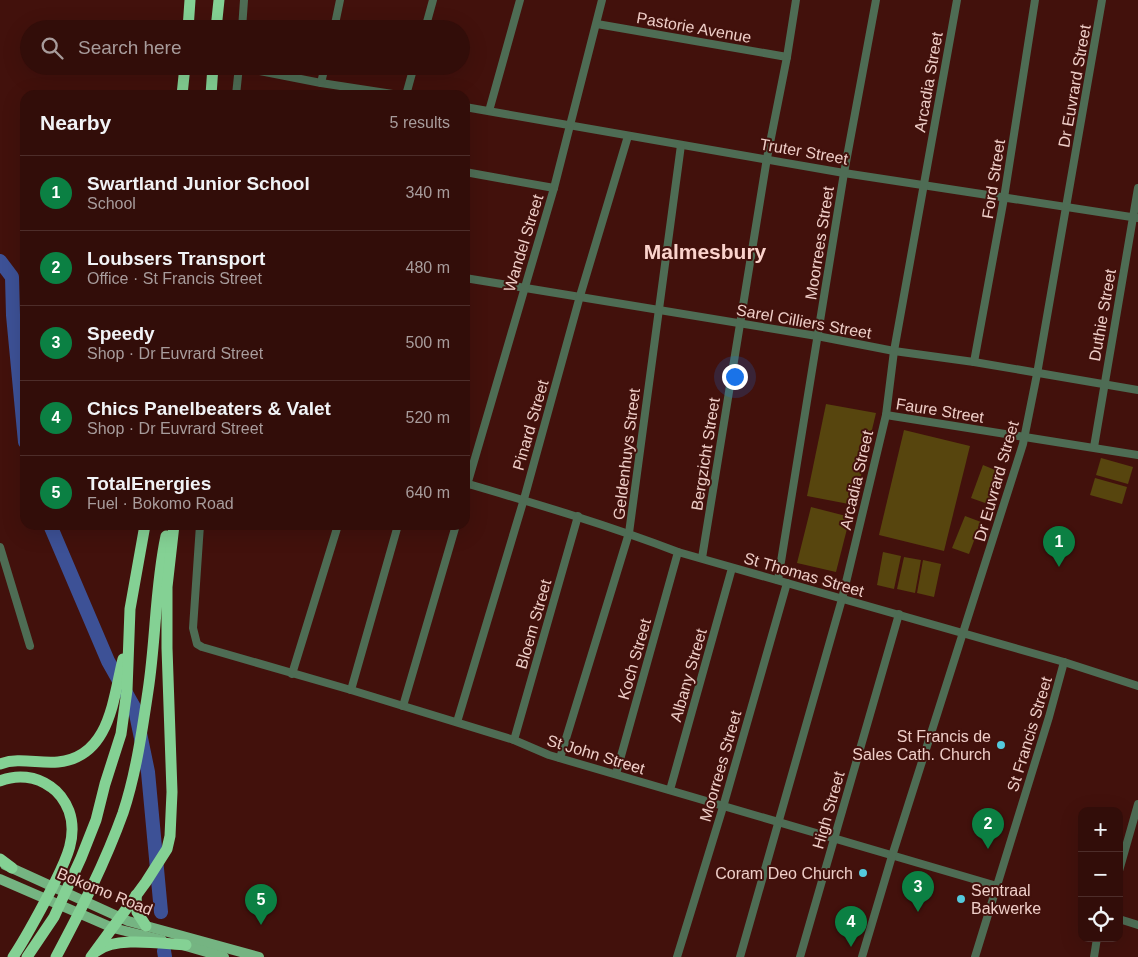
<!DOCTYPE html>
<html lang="en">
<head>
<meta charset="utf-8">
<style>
  body { margin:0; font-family:Helvetica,sans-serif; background:#3a1612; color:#f1f3f6 }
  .controls { position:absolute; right:15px; bottom:15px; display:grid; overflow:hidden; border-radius:10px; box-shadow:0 5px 20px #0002 }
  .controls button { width:45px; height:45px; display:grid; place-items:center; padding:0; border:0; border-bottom:1px solid #4d2d2a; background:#320d09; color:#f1f3f6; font:25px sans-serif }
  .you { position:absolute; left:734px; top:376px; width:18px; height:18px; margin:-12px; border:4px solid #fff; border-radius:50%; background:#1a73e8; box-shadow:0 0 0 8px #1a73e833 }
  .badge { display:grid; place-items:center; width:32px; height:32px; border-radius:50%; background:#0b8043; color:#fff; font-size:16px; font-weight:700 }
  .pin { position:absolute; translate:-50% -41px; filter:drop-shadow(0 1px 2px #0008) }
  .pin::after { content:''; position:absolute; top:26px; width:18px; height:15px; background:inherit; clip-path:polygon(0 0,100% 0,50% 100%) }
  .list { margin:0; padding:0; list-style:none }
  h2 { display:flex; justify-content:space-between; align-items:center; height:65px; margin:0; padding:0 20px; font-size:21px }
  h2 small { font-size:16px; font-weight:400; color:#a89c9c }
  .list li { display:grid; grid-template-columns:32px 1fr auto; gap:15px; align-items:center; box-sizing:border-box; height:75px; padding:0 20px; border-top:1px solid #4d2d2a }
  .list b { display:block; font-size:19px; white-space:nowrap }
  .list p { margin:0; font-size:16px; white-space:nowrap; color:#a89c9c }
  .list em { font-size:16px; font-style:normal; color:#a89c9c }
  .icon { flex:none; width:28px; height:28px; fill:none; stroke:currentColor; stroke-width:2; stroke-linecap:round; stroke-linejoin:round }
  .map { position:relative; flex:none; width:1138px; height:957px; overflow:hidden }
  .search { position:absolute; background:#320d09; box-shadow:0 5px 20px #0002; left:20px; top:20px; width:450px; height:55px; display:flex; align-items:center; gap:12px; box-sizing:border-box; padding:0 18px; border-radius:28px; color:#a89c9c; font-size:19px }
  .panel { position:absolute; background:#320d09; box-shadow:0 5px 20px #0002; left:20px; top:90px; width:450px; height:440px; border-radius:15px }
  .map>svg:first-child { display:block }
  .green { fill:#57450e }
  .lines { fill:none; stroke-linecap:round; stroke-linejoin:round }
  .river { stroke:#3d5196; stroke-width:14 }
  .minor { stroke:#4e6c54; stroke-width:8 }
  .major { stroke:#75b482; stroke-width:10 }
  .highway { stroke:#84d194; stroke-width:11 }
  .poi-dot { fill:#54cadd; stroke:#42110c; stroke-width:2 }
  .labels { text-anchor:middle; stroke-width:4; stroke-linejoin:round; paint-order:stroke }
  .street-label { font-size:16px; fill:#efcec8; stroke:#42110c }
  .poi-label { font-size:16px; fill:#efcec8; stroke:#42110c; text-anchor:end }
  .district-label { font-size:21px; font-weight:bold; fill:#fbd3cc; stroke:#42110c }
</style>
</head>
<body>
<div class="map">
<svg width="1138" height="957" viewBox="0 0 1138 957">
  <rect width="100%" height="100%" fill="#42110c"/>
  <g class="green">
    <polygon points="826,404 876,413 854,505 807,496"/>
    <polygon points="904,430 970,446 944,551 879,535"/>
    <polygon points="1101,458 1133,467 1128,484 1096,475"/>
    <polygon points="983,465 1000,472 988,504 971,498"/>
    <polygon points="1095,478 1127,487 1122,504 1090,495"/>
    <polygon points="811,507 850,517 836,572 797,563"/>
    <polygon points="965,516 981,522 969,554 952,548"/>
    <polygon points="883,552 901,556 894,589 877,585"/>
    <polygon points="904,557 921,560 915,593 897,589"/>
    <polygon points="923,560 941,564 934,597 917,593"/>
  </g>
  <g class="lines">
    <g class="river">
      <polyline points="0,261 12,277 13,315 25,442"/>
      <polyline points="50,525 108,661 135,709 148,772 161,912"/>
      <polyline points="164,951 165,957"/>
    </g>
    <g class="minor">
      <polyline points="597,24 787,57"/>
      <polyline points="242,29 244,0"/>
      <polyline points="334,29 340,0"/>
      <polyline points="425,29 433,0"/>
      <polyline points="239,67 321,83 399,95"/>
      <polyline points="321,83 325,66"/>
      <polyline points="236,95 239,66"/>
      <polyline points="406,95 414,66"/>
      <polyline points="465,107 844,173 1138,218"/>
      <polyline points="489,111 520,0"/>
      <polyline points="465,172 554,188"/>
      <polyline points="465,278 817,336 894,351 974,362 1138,390"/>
      <polyline points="974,362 1004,198 1035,0"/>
      <polyline points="886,415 1138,455"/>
      <polyline points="1094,447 1138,188"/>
      <path d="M 465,483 C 537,504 608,525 678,552 L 1064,662 L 1138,686"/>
      <polyline points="465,492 554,188 602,0"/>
      <polyline points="200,525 193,628 197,644 202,647 351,690 514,740 549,755 997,886"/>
      <polyline points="0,547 30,646"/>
      <polyline points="702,558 767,158 787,57 796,0"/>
      <polyline points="778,580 844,173 876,0"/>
      <polyline points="292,674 338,525"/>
      <polyline points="351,690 398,525"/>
      <polyline points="403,706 456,525"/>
      <polyline points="457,722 524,499 580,296 628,136"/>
      <polyline points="514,740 578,516"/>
      <polyline points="560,758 629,533 681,145"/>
      <polyline points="616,774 678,552"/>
      <polyline points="670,790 732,568"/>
      <polyline points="1119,871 1138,804"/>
      <polyline points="1119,919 1138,925"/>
      <polyline points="677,957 723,807 787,583"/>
      <polyline points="740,957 842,599 886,415 894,351 957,0"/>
      <polyline points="800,957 899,614"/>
      <polyline points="862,957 892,856 1023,444 1037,374 1102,0"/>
      <polyline points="975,957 1049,717 1064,662"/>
      <polyline points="1094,957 1097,938"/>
    </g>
    <g class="major">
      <polyline points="5,865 128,921 259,957"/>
      <polyline points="0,879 113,928 162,940"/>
      <polyline points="179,944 224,957"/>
    </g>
    <g class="highway">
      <polyline points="188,29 190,0"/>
      <polyline points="216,29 219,0"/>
      <polyline points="182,95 185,66"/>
      <polyline points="211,95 213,66"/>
      <path d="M 0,764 C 19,757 39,764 58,762 C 110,757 113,699 123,659"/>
      <path d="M 0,781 C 17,774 36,776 51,787 C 60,793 65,801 69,811 C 79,839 63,865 51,890 C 39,913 27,936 13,957"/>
      <polyline points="0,859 12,868"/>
      <polyline points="136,895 137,912 146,926"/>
      <path d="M 97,951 C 116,936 163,944 186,945"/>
      <polyline points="27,957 54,917 81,858 96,820 105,784 121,734 127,690 130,609 145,525"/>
      <path d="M 56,957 C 81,910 105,863 123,813 C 136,774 142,731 148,691 C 156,639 155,587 166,536"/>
      <polyline points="91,957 146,882 167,849 170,836 172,792 167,648 167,587 174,525"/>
    </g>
  </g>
  <g class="poi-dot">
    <circle cx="1001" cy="745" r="5"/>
    <circle cx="863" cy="873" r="5"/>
    <circle cx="961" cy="899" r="5"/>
  </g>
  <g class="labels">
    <g class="street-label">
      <text transform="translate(694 27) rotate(10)" y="6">Pastorie Avenue</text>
      <text transform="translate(928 82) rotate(-80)" y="6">Arcadia Street</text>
      <text transform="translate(1074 86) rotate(-80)" y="6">Dr Euvrard Street</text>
      <text transform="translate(804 151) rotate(10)" y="6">Truter Street</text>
      <text transform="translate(993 179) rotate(-81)" y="6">Ford Street</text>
      <text transform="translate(523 243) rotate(-73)" y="6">Wandel Street</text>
      <text transform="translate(819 243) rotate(-81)" y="6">Moorrees Street</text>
      <text transform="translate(1102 315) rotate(-80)" y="6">Duthie Street</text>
      <text transform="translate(804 321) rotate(10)" y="6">Sarel Cilliers Street</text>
      <text transform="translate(940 410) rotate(9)" y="6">Faure Street</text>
      <text transform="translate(530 425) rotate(-74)" y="6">Pinard Street</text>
      <text transform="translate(626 454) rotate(-83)" y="6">Geldenhuys Street</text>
      <text transform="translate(705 454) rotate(-81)" y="6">Bergzicht Street</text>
      <text transform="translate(856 480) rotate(-77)" y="6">Arcadia Street</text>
      <text transform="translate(996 481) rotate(-74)" y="6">Dr Euvrard Street</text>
      <text transform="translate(804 574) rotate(16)" y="6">St Thomas Street</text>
      <text transform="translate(533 624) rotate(-74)" y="6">Bloem Street</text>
      <text transform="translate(634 659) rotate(-74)" y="6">Koch Street</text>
      <text transform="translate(688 675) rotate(-74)" y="6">Albany Street</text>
      <text transform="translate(1029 734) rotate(-73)" y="6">St Francis Street</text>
      <text transform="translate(596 754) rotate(17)" y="6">St John Street</text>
      <text transform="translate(720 766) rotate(-74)" y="6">Moorrees Street</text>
      <text transform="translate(828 810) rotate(-74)" y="6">High Street</text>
      <text transform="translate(105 891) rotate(22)" y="6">Bokomo Road</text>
    </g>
    <g class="poi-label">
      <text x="991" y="742">St Francis de<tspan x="991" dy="18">Sales Cath. Church</tspan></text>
      <text x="853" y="879">Coram Deo Church</text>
      <text x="971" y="896" text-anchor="start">Sentraal<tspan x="971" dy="18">Bakwerke</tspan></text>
    </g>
    <g class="district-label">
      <text x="705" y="259">Malmesbury</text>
    </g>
  </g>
</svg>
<div class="controls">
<button>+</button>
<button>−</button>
<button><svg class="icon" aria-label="locate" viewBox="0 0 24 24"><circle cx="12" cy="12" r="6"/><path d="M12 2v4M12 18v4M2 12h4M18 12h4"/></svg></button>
</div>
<div class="you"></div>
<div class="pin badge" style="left:1059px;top:567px">1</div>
<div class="pin badge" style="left:988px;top:849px">2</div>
<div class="pin badge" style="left:918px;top:912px">3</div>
<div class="pin badge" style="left:851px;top:947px">4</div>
<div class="pin badge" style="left:261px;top:925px">5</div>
<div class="search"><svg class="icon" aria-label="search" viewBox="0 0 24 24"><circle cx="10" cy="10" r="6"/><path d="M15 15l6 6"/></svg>Search here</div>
<section class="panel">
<h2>Nearby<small>5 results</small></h2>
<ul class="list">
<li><span class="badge">1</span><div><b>Swartland Junior School</b><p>School</p></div><em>340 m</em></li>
<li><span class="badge">2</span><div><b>Loubsers Transport</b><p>Office · St Francis Street</p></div><em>480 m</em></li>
<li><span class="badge">3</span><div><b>Speedy</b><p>Shop · Dr Euvrard Street</p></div><em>500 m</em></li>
<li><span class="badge">4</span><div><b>Chics Panelbeaters &amp; Valet</b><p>Shop · Dr Euvrard Street</p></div><em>520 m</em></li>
<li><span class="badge">5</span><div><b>TotalEnergies</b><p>Fuel · Bokomo Road</p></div><em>640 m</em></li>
</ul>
</section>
</div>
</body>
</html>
